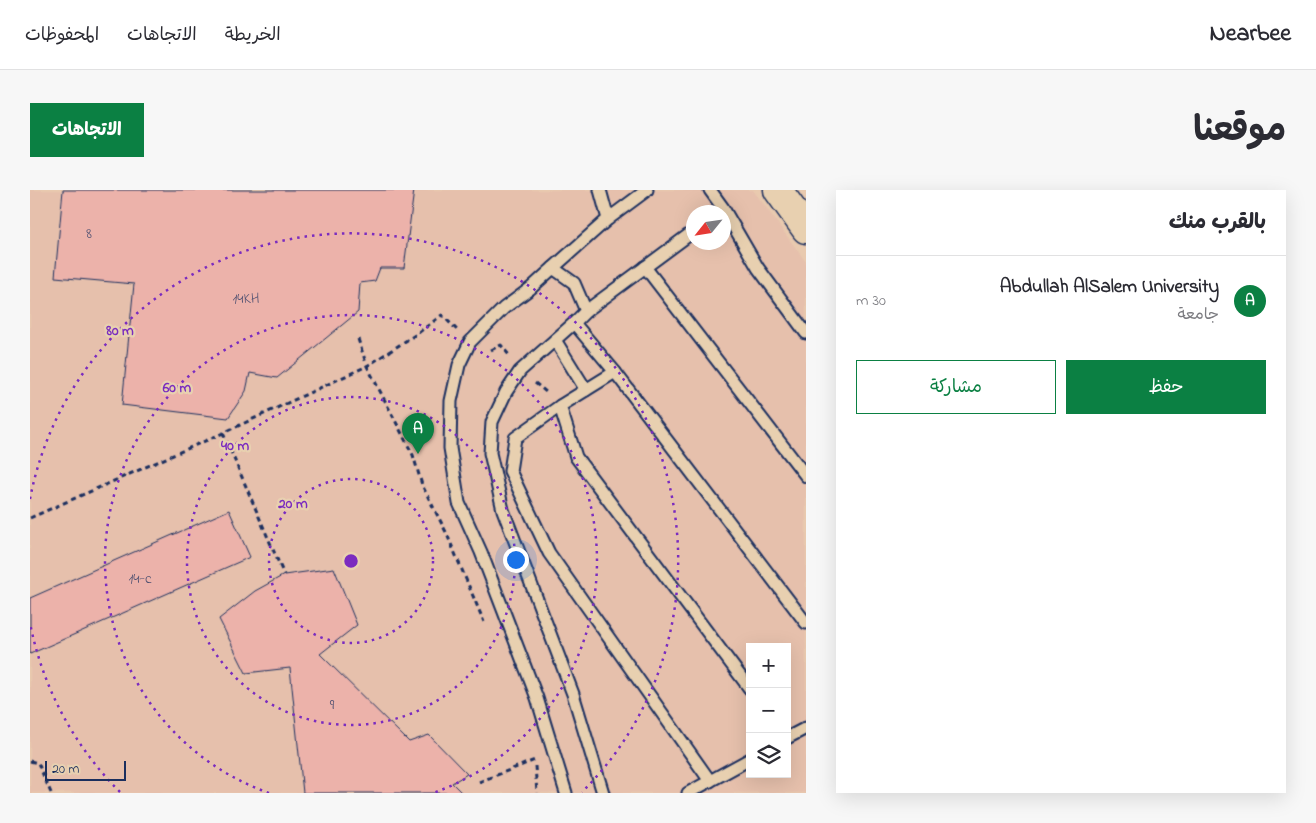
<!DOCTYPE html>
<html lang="ar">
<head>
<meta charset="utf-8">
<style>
  body { margin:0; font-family:"Indie Flower","Playpen Sans Arabic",sans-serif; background:#f7f7f7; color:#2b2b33; direction:rtl }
  .controls { position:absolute; right:15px; bottom:15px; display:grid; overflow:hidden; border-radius:0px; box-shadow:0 5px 20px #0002 }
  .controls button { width:45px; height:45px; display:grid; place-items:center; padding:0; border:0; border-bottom:1px solid #e1e1e2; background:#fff; color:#2b2b33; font:25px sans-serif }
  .compass { position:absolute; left:656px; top:15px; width:45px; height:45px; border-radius:50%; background:#fff; box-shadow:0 5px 20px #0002; rotate:240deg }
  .scale { position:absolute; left:15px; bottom:12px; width:81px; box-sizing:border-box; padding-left:5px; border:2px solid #1b2f5e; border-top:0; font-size:14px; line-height:18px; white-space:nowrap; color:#1b2f5e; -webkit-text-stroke:4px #e8d0b0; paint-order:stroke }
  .you { position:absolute; left:485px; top:369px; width:18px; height:18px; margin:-12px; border:4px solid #fff; border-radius:50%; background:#1a73e8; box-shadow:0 0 0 8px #1a73e833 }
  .badge { display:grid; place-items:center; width:32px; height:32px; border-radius:50%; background:#0b8043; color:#fff; font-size:16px; font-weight:700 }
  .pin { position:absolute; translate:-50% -41px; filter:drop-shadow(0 1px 2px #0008) }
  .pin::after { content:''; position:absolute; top:26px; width:18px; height:15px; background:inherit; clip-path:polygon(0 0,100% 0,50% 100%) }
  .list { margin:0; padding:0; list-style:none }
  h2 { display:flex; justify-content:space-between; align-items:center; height:65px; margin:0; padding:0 20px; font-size:21px }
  h2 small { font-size:16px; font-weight:400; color:#7c7c81 }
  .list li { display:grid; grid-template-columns:32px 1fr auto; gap:15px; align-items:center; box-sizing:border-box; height:90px; padding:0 20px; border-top:1px solid #e1e1e2 }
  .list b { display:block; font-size:19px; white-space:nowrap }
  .list p { margin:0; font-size:16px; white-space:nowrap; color:#7c7c81 }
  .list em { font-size:16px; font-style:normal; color:#7c7c81 }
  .actions { display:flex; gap:10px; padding:15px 20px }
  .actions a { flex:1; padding:11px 0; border:1px solid #0b8043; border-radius:0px; text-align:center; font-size:18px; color:#0b8043 }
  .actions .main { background:#0b8043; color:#fff }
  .icon { flex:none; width:28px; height:28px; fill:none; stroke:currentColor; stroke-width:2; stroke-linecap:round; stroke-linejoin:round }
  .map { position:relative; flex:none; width:776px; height:603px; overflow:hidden; direction:ltr; border-radius:0px }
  header { display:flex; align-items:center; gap:30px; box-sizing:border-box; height:70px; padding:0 25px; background:#fff; border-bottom:1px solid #e1e1e2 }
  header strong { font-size:24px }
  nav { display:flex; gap:28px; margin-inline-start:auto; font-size:18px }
  .intro { display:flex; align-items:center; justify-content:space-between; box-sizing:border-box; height:120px; padding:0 30px }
  h1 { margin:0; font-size:35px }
  .button { padding:12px 22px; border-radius:0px; background:#0b8043; color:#fff; font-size:18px; font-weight:700 }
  main { display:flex; gap:30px; padding:0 30px }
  aside { flex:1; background:#fff; border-radius:0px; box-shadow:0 5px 20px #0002 }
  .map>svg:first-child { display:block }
  .built { fill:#e6c0ac; fill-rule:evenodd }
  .building { fill:#ecb2aa; stroke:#1b2f5e }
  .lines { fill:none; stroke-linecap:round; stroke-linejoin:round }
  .lane-casing { stroke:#1b2f5e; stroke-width:15 }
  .secondary-casing { stroke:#1b2f5e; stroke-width:31 }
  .path { stroke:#1b2f5e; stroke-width:3; stroke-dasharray:5 4; stroke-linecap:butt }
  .lane { stroke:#e8d0b0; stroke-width:11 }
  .secondary { stroke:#e8d0b0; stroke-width:28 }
  .ring { fill:none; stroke:#7b2cbf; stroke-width:2.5; stroke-dasharray:2.5 5 }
  .labels { text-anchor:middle; stroke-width:4.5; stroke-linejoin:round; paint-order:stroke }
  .number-label { font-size:15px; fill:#4f5071 }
  .centre { fill:#7b2cbf; stroke:#e8d0b0; stroke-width:2.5 }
  .ring-label { font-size:15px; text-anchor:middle; font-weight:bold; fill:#7b2cbf; stroke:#e8d0b0; stroke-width:4.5; stroke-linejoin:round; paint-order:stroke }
</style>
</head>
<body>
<header>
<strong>Nearbee</strong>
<nav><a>الخريطة</a><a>الاتجاهات</a><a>المحفوظات</a></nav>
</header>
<div class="intro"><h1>موقعنا</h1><a class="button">الاتجاهات</a></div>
<main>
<aside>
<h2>بالقرب منك<small></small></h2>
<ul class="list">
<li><span class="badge">A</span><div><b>Abdullah AlSalem University</b><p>جامعة</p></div><em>30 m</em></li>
</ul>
<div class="actions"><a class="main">حفظ</a><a>مشاركة</a></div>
</aside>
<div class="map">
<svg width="776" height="603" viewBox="0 0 776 603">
  <rect width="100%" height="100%" fill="#e9caaf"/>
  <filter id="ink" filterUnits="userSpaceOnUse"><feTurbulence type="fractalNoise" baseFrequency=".02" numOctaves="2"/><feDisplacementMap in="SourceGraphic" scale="10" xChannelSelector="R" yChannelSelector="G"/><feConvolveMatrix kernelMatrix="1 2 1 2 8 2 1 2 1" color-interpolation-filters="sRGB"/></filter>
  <g filter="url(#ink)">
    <path class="built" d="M 0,0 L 723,0 L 776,72 L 776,603 L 0,603 ZM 664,22 L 694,22 L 694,52 L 664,52 ZM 720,457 L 757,457 L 757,584 L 720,584 Z"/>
    <g class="building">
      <polygon points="33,0 384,0 374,78 350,78 345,91 330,93 328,122 247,188 220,183 216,201 198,228 92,215 104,94 25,87"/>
      <polygon points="199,320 220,367 0,464 0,408"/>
      <polygon points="304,378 327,435 290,464 379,552 399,545 437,584 422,593 432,603 273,603 260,478 216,483 189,429 225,401 254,385"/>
    </g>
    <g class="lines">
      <g class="lane-casing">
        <g id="lane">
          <polyline points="570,0 578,29"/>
          <polyline points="680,0 693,18 728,78 776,143"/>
          <polyline points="615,77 776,286"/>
          <polyline points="523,78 578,29 617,0"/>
          <polyline points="556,121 664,41"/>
          <polyline points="544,133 585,182 776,433"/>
          <polyline points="525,150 556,200"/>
          <polyline points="585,182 530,216 485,248 480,281 519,363 680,591"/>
          <polyline points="530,216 546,267 720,499"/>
          <polyline points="757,548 776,538"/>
          <polyline points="536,603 507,508 451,362 429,313 420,258 421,211 429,175 440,152 474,118 501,98 523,78 544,93 556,121 544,133 490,181 476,202 462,232 460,263 473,320 543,504 573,603"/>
          <polyline points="658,603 720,569"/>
        </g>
      </g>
      <g class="secondary-casing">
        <polyline id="secondary" points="748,0 776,39"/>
      </g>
      <g class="path">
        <polyline points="328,149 337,176 388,143 412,125 427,140"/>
        <polyline points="461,160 471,155 479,165"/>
        <polyline points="505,193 516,202"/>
        <polyline points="193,243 254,385"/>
        <polyline points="0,328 193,243 337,176 383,265 392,295 416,342 454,432"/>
        <polyline points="0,571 8,573 21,603"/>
        <polyline points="505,576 507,603"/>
        <polyline points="449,592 505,570"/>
      </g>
      <use href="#lane" class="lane"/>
      <use href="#secondary" class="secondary"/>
    </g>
  </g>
  <g class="ring">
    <circle cx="321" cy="371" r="82"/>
    <circle cx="321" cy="371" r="164"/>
    <path d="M239 603A246 246 0 1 1 403 603"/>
    <path d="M90 602A327 327 0 0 1 0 433M0 309A327 327 0 1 1 552 602"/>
  </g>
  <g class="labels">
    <g class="number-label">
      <text x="59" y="48">8</text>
      <text x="216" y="113">14KH</text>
      <text x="110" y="393">14-c</text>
      <text x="302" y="519">9</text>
    </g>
  </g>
  <circle cx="321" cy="371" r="8" class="centre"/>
  <g class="ring-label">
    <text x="90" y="145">80 m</text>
    <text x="147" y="202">60 m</text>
    <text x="205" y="260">40 m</text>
    <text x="263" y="318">20 m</text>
  </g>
</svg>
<div class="controls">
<button>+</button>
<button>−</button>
<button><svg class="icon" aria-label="layers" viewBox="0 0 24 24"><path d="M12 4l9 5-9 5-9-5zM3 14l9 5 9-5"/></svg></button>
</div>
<svg class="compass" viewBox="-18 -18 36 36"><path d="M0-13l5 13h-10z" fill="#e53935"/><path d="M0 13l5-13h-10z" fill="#7c7c81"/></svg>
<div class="scale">20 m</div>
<div class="you"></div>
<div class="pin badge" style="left:388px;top:264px">A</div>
</div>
</main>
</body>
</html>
